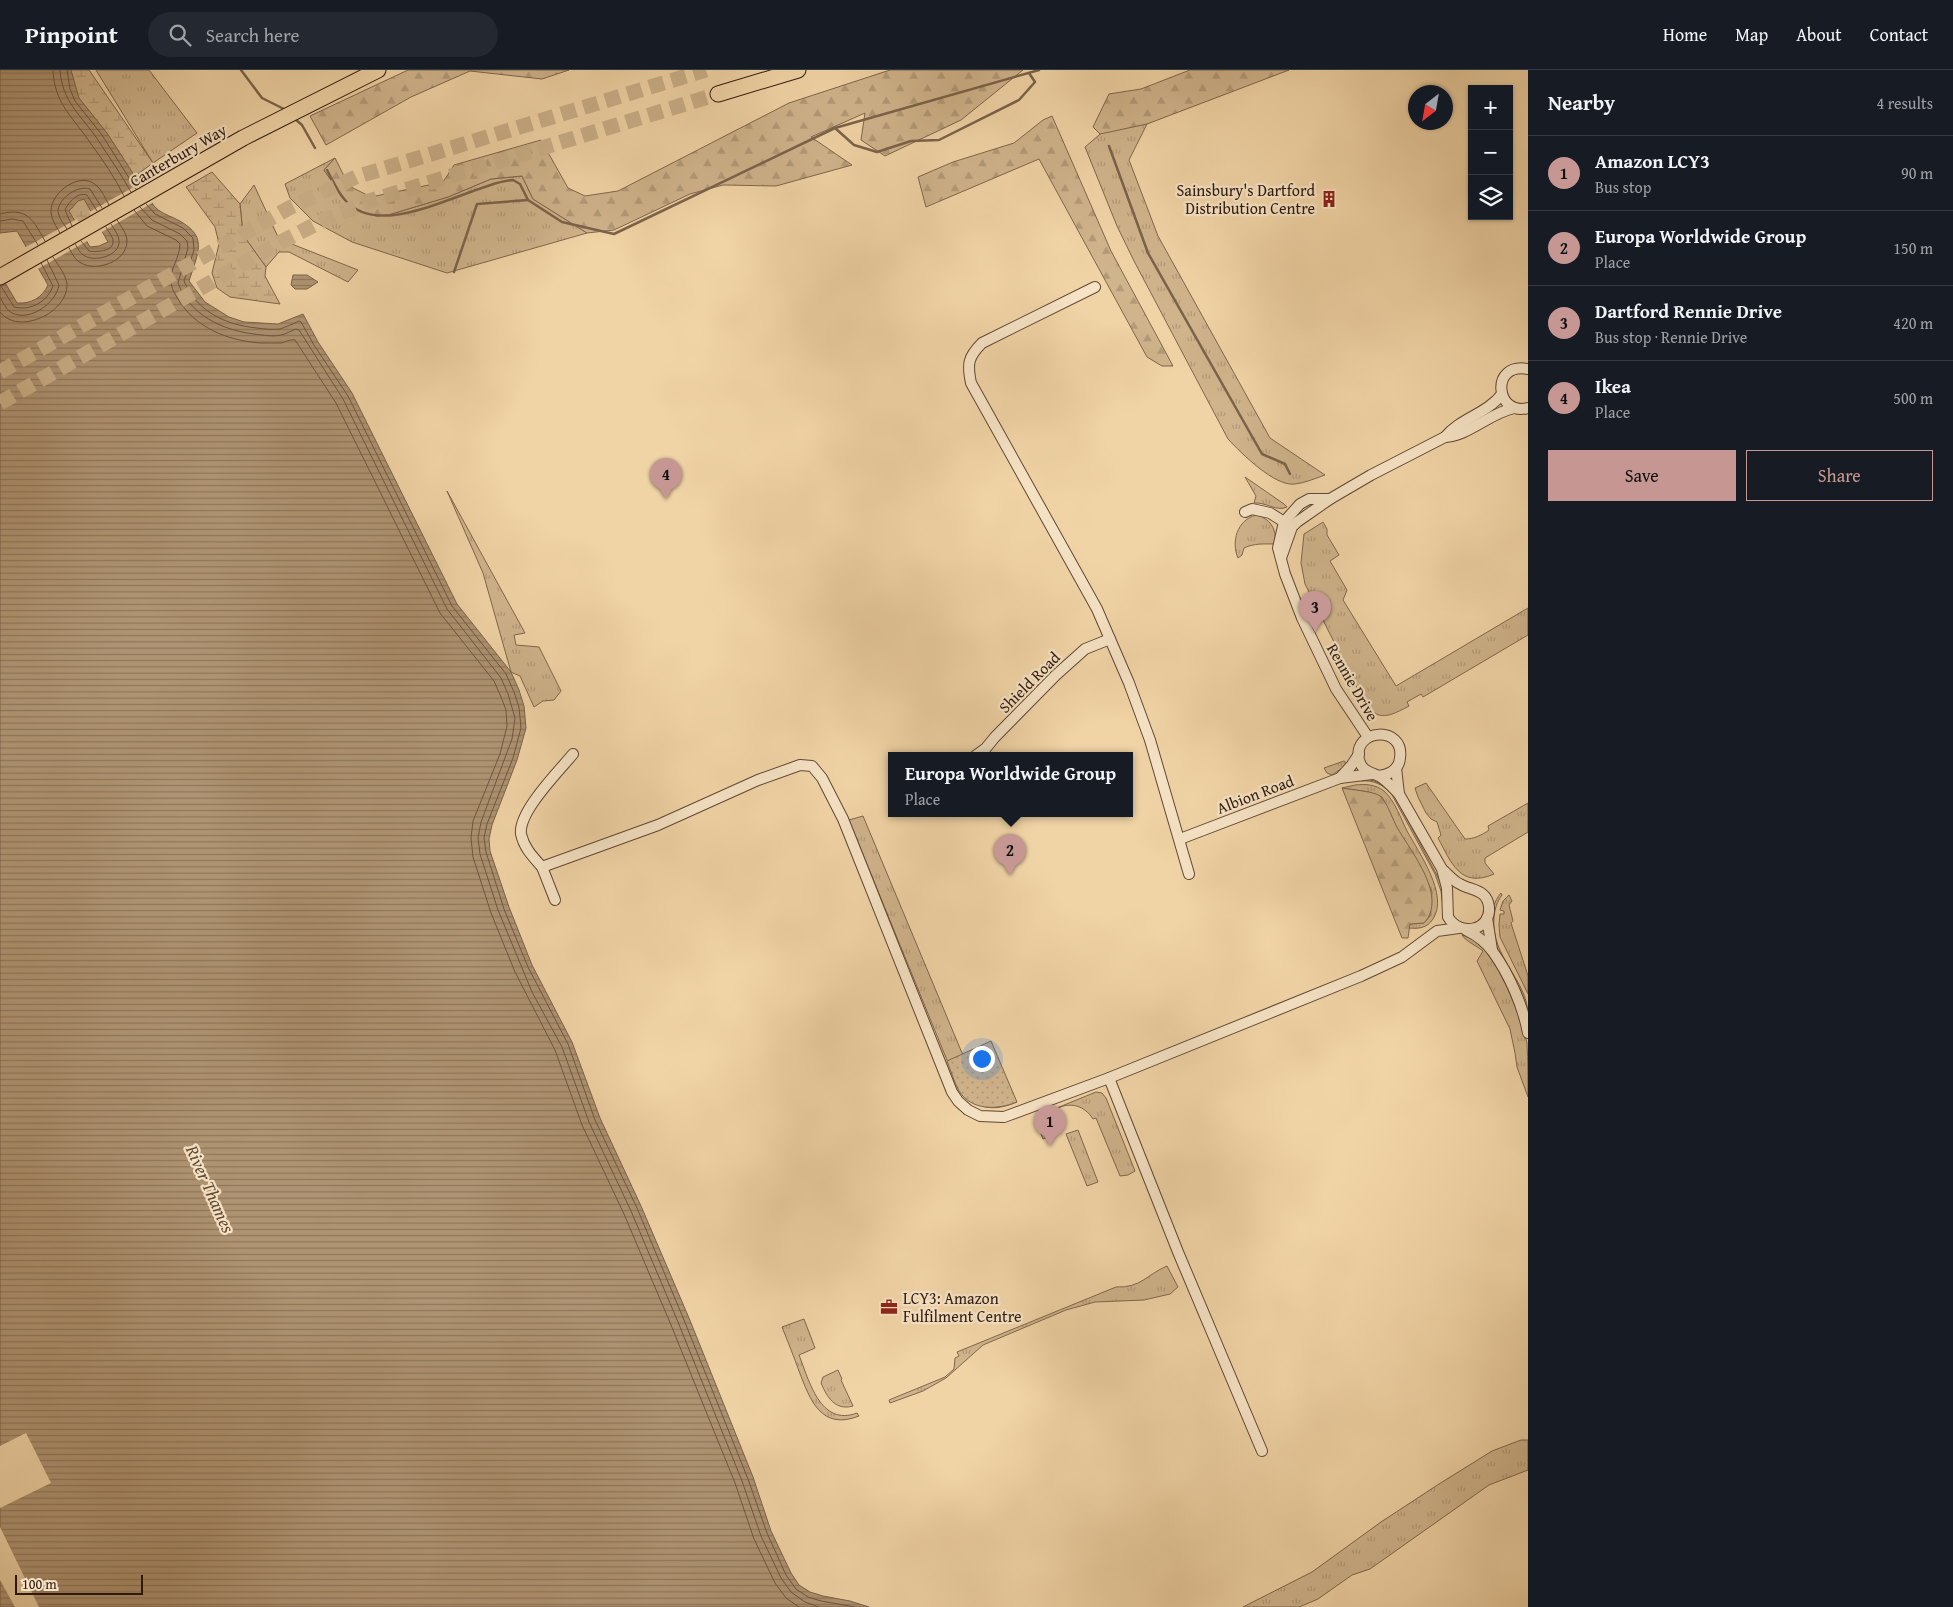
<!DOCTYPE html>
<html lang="en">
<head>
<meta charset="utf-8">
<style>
  body { margin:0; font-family:"Gentium Book Plus",serif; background:#242831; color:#f1f3f6 }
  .controls { position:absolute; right:15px; top:15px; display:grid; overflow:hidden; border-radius:0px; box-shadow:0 1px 4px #0004 }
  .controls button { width:45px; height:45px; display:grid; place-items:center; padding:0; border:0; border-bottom:1px solid #363941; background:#171b24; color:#f1f3f6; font:25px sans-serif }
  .compass { position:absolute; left:1408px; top:15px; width:45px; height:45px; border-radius:50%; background:#171b24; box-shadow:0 1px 4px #0004; rotate:211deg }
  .scale { position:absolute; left:15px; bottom:12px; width:128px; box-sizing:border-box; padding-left:5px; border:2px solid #2e190e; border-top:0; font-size:14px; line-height:18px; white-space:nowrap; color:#2e190e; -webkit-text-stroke:4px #f6e3c5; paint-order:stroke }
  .you { position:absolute; left:981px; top:988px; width:18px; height:18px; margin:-12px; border:4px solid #fff; border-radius:50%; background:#1a73e8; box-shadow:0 0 0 8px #1a73e833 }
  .badge { display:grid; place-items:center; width:32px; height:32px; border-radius:50%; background:#c59692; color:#111; font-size:16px; font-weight:700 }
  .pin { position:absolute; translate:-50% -41px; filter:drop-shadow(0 1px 2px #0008) }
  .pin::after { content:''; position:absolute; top:26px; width:18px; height:15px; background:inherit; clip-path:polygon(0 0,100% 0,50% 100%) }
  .popup { position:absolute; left:888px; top:682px; width:245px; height:65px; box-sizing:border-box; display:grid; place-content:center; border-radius:0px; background:#171b24; filter:drop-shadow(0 1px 4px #0005); font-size:16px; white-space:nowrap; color:#9ea1a6 }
  .popup b { font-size:19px; color:#f1f3f6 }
  .popup::after { content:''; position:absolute; left:50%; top:100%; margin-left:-10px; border:10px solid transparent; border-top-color:#171b24 }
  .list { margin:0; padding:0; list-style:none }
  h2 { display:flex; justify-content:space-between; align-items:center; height:65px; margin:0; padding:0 20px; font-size:21px }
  h2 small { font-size:16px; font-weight:400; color:#9ea1a6 }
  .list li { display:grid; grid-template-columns:32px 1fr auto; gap:15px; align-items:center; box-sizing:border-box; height:75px; padding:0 20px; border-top:1px solid #363941 }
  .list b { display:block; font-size:19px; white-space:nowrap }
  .list p { margin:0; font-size:16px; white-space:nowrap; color:#9ea1a6 }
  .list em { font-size:16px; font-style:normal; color:#9ea1a6 }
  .actions { display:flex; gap:10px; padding:15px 20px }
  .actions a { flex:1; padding:11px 0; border:1px solid #c59692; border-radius:0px; text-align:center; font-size:18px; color:#c59692 }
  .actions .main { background:#c59692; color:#111 }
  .icon { flex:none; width:28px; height:28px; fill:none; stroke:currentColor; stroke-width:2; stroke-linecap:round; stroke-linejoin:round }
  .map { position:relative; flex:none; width:1528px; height:1537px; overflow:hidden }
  header { display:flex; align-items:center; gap:30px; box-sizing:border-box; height:70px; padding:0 25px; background:#171b24; border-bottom:1px solid #363941 }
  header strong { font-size:24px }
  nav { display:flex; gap:28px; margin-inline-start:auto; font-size:18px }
  .search { width:350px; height:45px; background:#242831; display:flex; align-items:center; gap:12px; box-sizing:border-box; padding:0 18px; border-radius:28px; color:#9ea1a6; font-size:19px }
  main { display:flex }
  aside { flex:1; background:#171b24 }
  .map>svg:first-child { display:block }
  .grass { fill:url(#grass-tufts); stroke:#7f664d }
  .forest { fill:url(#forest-firs); stroke:#7f664d }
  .wetland { fill:url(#wetland-marsh); stroke:#7f664d }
  .park { fill:url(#park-dots); stroke:#7f664d }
  .water { fill:url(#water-rules); stroke:#7b634a; fill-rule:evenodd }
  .pier { fill:#f1d4a6 }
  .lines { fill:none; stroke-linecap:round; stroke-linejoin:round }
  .shore { stroke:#6e5640; stroke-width:1 }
  .stream { stroke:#7b634a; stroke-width:2.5 }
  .highway-tunnel { stroke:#caaf88; stroke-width:15; stroke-dasharray:15 8; stroke-linecap:butt }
  .minor-casing { stroke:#5f4834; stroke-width:12 }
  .highway-casing { stroke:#2e190e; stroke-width:17 }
  .minor { stroke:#f6e3c5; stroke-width:10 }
  .highway { stroke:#f1d4a6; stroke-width:15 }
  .labels { text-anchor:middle; stroke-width:4.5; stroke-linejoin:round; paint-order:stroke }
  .street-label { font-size:16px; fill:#2e190e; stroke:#f6e3c5 }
  .poi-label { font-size:16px; fill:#2e190e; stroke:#f6e3c5; text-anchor:end }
  .water-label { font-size:18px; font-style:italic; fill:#624a36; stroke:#f6e3c5 }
</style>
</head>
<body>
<header>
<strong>Pinpoint</strong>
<div class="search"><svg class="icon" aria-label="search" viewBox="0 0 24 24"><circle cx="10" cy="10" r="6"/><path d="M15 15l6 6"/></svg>Search here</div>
<nav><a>Home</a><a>Map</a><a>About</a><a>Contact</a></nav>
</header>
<main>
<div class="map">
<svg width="1528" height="1537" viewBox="0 0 1528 1537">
  <defs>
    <pattern id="grass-tufts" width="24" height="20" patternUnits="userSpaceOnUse" patternTransform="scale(1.25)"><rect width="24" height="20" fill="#d0b48c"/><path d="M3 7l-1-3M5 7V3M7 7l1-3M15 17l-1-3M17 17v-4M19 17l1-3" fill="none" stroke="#b39a78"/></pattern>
    <pattern id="forest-firs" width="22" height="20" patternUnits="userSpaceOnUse" patternTransform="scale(1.25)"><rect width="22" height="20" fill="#d0b48c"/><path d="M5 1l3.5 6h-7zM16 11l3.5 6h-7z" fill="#b39a78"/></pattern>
    <pattern id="wetland-marsh" width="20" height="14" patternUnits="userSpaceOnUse" patternTransform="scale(1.25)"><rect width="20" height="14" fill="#d0b48c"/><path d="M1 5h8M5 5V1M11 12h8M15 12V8" fill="none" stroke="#b39a78"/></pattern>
    <pattern id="park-dots" width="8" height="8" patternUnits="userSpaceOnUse" patternTransform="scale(1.25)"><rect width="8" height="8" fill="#d0b48c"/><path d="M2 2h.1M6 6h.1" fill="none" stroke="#b39a78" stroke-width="1.8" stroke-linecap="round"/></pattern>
    <pattern id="water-rules" width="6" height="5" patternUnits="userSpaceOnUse" patternTransform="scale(1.25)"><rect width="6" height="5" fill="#af9472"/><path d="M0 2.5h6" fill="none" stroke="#8f785c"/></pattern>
  </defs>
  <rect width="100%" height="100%" fill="#f1d4a6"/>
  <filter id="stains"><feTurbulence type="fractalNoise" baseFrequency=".004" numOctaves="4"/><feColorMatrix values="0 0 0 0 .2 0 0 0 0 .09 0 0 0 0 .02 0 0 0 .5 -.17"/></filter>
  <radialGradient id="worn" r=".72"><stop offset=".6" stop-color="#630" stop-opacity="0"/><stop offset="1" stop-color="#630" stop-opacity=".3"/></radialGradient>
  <g class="grass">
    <polygon points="96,0 149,0 197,63 153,93"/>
    <path d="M 1147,54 L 1129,90 L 1158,166 L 1270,368 L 1325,405 C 1316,408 1305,413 1295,414 C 1275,417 1241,383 1228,369 L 1134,191 L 1117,156 L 1085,77 L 1105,60 Z"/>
    <polygon points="335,88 324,100 349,136 369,144 377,146 388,145 448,127 491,109 522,106 533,129 587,163 447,203 352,172 313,151 290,128 285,114"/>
    <polygon points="254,115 279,169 358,200 348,212 289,182 279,182 266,197 243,165 240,134"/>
    <path d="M 1245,407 L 1284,434 L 1287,437 C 1277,442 1266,432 1254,433 L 1256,426 Z"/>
    <polygon points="447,421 525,563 514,565 516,575 539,577 561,621 554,630 543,631 534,637 520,606 511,602 483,503"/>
    <path d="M 1256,445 C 1270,448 1277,459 1275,474 C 1263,474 1255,473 1244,478 L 1242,485 L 1238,488 C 1231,472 1237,450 1256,445 Z"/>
    <path d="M 1323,452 L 1327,459 L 1327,465 L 1339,485 L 1330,491 L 1347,520 L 1343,530 L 1396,616 L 1528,538 L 1528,565 L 1423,627 L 1421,624 L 1407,632 L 1409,636 C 1382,651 1374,650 1359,622 L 1305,514 L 1301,493 L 1304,464 Z"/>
    <polygon points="1344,691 1348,694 1332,705 1327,703 1324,698"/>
    <path d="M 1361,709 C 1375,709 1382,714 1393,723 L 1440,811 L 1443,822 L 1443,837 L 1441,821 L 1435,804 L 1391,723 C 1382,714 1373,710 1361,711 Z"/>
    <path d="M 1426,713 L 1465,769 C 1474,769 1482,765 1489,760 L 1488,756 L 1528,733 L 1528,762 L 1485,788 L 1485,793 L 1494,804 C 1460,819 1451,792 1438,768 L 1441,765 L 1437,752 L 1431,749 L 1426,743 L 1418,727 L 1415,718 Z"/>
    <path d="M 1355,715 C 1365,714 1375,714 1384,721 C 1395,731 1401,749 1407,761 C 1419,783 1449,825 1433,849 C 1427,858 1419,859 1409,858 L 1410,854 L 1424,853 L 1430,846 L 1432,822 L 1419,794 L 1397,758 L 1382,727 L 1369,722 L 1342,718 Z"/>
    <path d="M 863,746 L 962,983 L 1017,1032 C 993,1042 979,1039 960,1022 L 849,750 Z"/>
    <path d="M 1501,823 L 1502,825 C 1497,832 1495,838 1494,847 C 1490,887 1528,910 1528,945 C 1513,913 1473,856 1501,823 Z"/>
    <polygon points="1509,825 1512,831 1509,835 1513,851 1511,853 1528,906 1528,924 1500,867 1499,855 1500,844 1504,844 1504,841 1500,840 1503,831"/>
    <path d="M 1462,865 C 1468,867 1474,869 1479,874 C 1499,891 1521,947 1527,973 C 1528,990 1528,1010 1528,1027 L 1517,997 L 1515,983 L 1510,959 L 1477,891 L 1483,881 C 1477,876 1464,870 1462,865 Z"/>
    <path d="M 1096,1022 L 1102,1023 L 1106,1028 L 1135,1101 L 1128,1105 L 1120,1106 L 1096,1048 L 1093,1049 C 1076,1022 1039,1038 1048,1067 L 1043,1069 L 1035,1049 L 1037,1046 Z"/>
    <polygon points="1078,1060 1098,1112 1087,1116 1066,1064"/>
    <path d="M 1167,1196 L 1178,1217 L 1170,1224 L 1144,1230 L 1095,1232 L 1066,1240 L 983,1275 L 946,1308 L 923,1321 L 890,1333 L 889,1330 L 945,1307 L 954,1299 L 955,1288 L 959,1286 L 957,1282 L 1116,1217 C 1141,1218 1146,1205 1167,1196 Z"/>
    <path d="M 804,1249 L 815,1278 L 799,1285 C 809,1310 820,1357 857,1343 L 859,1346 C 821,1361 810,1330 799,1301 C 794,1287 788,1272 782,1257 Z"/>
    <path d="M 838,1300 L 842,1309 L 841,1310 L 853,1336 C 835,1341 827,1327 821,1313 L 823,1307 Z"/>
    <polygon points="1521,1370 1528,1370 1528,1400 1489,1415 1370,1499 1352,1505 1318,1529 1299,1537 1243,1537 1312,1502 1381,1452 1439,1414 1492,1381"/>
  </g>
  <g class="forest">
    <polygon points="408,0 569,0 542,9 470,1 411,27 326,75 310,46"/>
    <polygon points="890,0 1023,0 961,50 885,86 861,70 865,43 811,67 852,95 776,116 723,115 690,124 614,160 587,163 533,129 522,106 491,109 448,127 388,145 377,146 368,144 349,136 324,100 335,88 349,116 371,127 443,112 454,95 541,70 568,118 585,126 618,121 789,33"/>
    <polygon points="1190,0 1289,0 1147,54 1100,64 1093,57 1109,24 1141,19"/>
    <polygon points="1052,46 1111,181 1173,296 1162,296 1147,287 1039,89 926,137 918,107 953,92 1014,73 1043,50"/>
    <path d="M 1342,718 C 1352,720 1373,721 1380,726 C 1388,733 1392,749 1398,759 C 1412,783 1448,827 1424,853 L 1410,854 L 1408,868 L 1402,868 Z"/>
  </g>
  <g class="wetland">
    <polygon points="7,0 89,0 153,93 135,106 142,119 77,156 71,147"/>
    <polygon points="212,102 240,134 243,165 266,197 265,206 280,234 230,227 217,218 212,203 219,174 215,157 186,117"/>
  </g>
  <path class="park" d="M 991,971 L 1017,1032 C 997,1040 972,1041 959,1021 C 954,1012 951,1001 947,991 Z"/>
  <g class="water">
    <path d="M 0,0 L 71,0 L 79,28 L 107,63 L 154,136 C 159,142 167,145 174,148 C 209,165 199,180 189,211 L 205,232 L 229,247 L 244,252 L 278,254 L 303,244 L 318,272 L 352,323 L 457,534 L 511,602 L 519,620 L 524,636 L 526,658 L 517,690 L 492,755 L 489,769 L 490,781 L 509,837 L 532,895 L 572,972 L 600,1048 L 641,1136 L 689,1248 L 753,1407 L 771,1461 L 791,1503 L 799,1515 L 810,1522 L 823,1526 L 850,1531 L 869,1537 L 0,1537 L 0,204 L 17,233 C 31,234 42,228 48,215 L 17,161 L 0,163 ZM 84,129 L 108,172 L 99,176 L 90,177 L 69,141 L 78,131 Z"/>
    <polygon points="293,205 307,205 318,212 307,219 295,219 291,215"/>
  </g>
  <g class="pier">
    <polygon points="141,113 154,132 100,163 89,142"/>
    <polygon points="77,149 89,170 36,200 24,178"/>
    <polygon points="26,1363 51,1413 0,1438 0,1376"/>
    <polygon points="0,1457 39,1537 15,1537 0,1510"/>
  </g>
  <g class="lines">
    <g class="shore">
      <path d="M 53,0 C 54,34 74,48 91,74 C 103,90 115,108 124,126"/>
      <path d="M 60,0 C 62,32 81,45 98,70 C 109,87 121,104 131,122"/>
      <polyline points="67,0 70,19 75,31 102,65 136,119"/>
      <path d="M 146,134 L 155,144 L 183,158 L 193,168 L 194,180 L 184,211 C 197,242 226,255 257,258 C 264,259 273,260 280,259 C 286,257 293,254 299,251 L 301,252 L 314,275 L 348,326 L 452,536 L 506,604 L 514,622 L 519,637 L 521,658 L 513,688 L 487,754 L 484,768 L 486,782 L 504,839 L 528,897 L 568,974 L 595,1050 L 637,1138 L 684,1250 L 748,1409 L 767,1463 L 786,1505 L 796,1519 L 808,1527 L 821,1531 L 855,1537"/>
      <path d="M 140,137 L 152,150 L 180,164 L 187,171 L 188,178 L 178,213 C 190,245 222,260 254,264 C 263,265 273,267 281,265 C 286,264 291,261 296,259 L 299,260 L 343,329 L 447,539 L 501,608 L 508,624 L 515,648 L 512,669 L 481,752 L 478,768 L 480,784 L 498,840 L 532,922 L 562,977 L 589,1052 L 631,1141 L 678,1252 L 742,1411 L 761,1466 L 781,1508 L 791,1522 L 805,1532 L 819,1537"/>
      <path d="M 134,140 L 147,156 L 176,170 L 180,174 C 180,187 170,199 171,211 C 171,218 175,224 178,229 C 195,258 229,271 261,273 C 267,273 274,273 281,273 C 286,272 290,269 295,270 L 336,333 L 440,543 L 494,611 L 501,627 L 506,640 L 507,656 L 500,684 L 473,751 L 471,768 L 473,787 L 491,843 L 515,902 L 555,980 L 582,1055 L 624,1144 L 671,1255 L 735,1413 L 754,1469 L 775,1513 L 786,1528 L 799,1537"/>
      <path d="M 0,144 C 28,137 33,150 45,171"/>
      <polyline points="0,151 12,149 23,151 38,175"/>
      <path d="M 72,156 L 65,140 C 69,132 77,122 87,125 L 97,141"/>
      <path d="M 67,159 C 63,153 58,147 58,140 C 60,127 78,115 90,119 L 102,138"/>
      <path d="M 60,163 C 56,156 51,149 51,141 C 51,122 80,101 96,115 C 102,120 105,128 109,135"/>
      <path d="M 81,171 L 89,181 C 95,182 114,182 113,171 C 113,167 108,161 106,157"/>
      <path d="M 75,174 C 78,178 80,184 85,186 C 95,192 120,186 119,171 C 119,165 114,159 111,154"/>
      <path d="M 69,178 C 72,183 75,190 81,193 C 96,202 127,192 127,171 C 127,164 121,156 117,150"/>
      <path d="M 1,216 L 14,237 C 31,241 47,232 53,216 L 41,193"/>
      <path d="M 0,227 C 3,232 6,240 12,243 C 30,252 56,233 59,215 L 47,190"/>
      <path d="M 0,242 C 18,266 68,243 67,214 C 66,205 58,195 53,187"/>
    </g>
    <g class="stream">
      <polyline points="241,0 262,28 286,40"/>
      <polyline points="295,49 302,55 315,78"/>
      <polyline points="835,58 854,75 877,82 911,71 939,70 1019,30 1035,12 1029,3"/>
      <polyline points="1109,76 1148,183 1262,384 1285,394 1290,404"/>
      <path d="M 327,100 C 332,109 337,121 345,130 C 382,173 469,114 513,110 L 520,114 L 528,130 L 562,152 L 614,164 L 835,58 L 1039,0"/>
      <polyline points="454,202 477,134 528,130"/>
    </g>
    <g class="highway-tunnel">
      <polyline points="0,302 289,138 356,107 706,0"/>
      <polyline points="0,333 281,172 326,149 369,131 718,24"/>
    </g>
    <g class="minor-casing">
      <g id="minor">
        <path d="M 1095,217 L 982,273 C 968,287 967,294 971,313 L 1097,539 L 1129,613 L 1150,670 L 1189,804"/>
        <path d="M 1528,299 C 1489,292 1496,347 1528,338"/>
        <path d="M 1445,367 C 1468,366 1490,343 1514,338"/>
        <polyline points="1330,429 1309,429 1300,434 1284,452 1278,478 1285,504 1302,548 1336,619 1368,667"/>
        <polyline points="1245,442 1252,439 1270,443 1289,455"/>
        <path d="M 1281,488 L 1292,457 L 1297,452 L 1330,429 L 1371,405 L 1445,367 C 1460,348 1487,344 1502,324"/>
        <path d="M 573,684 C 559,701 518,742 521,764 C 524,778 533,787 542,797 L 658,755 L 758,710 L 800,695 L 812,696 L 822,708 L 843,749 L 952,1022 L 958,1031 L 968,1040 L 980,1046 L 1004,1047 L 1109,1008 L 1361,906 L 1402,887 L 1437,861 L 1459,858"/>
        <polyline points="975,686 986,678 995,667 1056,605 1085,579 1110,569"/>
        <path d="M 1396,698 L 1399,724 L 1442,799 L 1447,818 L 1448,847 C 1460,867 1491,861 1489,837 C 1487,819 1472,821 1460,814 C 1453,811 1448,804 1442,799"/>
        <path d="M 1378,706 C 1389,705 1399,700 1400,688 C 1405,655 1352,658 1359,690 C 1362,701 1370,702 1379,706 C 1386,710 1393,718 1399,724"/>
        <polyline points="1340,708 1351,696 1359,684"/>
        <polyline points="1180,769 1340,708 1372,704"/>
        <polyline points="542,797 555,830"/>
        <polyline points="1487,848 1492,880"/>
        <path d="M 1466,860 C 1476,865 1486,872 1493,882 C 1509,904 1523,936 1528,963"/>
        <polyline points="1109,1008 1178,1182 1262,1381"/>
      </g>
    </g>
    <g class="highway-casing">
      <g id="highway">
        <polyline points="718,24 798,0"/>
        <polyline points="0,207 243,68 378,0"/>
      </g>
    </g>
    <use href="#minor" class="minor"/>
    <use href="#highway" class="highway"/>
  </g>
  <defs>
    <g id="building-bare" transform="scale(1.35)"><path d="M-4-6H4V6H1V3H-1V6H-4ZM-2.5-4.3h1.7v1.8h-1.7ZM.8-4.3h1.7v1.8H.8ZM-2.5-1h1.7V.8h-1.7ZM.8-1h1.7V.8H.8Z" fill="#8f2418" stroke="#f6e3c5" stroke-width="2.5" paint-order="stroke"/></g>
    <g id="office-bare" transform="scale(1.35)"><path d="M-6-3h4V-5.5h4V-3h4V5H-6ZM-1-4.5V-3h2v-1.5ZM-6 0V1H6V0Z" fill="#8f2418" stroke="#f6e3c5" stroke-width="2.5" paint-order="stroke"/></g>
  </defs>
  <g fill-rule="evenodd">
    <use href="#building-bare" x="1329" y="129"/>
    <use href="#office-bare" x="889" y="1237"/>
  </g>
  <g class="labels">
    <g class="street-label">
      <text transform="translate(178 85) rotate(-30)" y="6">Canterbury Way</text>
      <text transform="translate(1029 612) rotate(-45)" y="6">Shield Road</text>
      <text transform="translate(1353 612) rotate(60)" y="6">Rennie Drive</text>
      <text transform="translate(1255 724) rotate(-21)" y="6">Albion Road</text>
    </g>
    <g class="poi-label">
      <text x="1315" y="126">Sainsbury's Dartford<tspan x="1315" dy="18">Distribution Centre</tspan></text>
      <text x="903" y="1234" text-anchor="start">LCY3: Amazon<tspan x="903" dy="18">Fulfilment Centre</tspan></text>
    </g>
    <g class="water-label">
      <text transform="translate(210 1119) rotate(66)" y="6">River Thames</text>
    </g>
  </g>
  <rect width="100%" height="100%" filter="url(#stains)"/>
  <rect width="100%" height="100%" fill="url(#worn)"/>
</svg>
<div class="controls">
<button>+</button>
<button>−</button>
<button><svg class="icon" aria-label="layers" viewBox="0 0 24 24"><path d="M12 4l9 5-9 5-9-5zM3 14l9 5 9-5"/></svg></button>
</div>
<svg class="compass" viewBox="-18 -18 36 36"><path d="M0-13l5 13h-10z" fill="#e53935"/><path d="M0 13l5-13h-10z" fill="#9ea1a6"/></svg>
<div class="scale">100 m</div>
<div class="you"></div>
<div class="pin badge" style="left:1050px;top:1076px">1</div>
<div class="pin badge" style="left:1010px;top:805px">2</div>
<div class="popup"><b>Europa Worldwide Group</b>Place</div>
<div class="pin badge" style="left:1315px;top:562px">3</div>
<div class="pin badge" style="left:666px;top:429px">4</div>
</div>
<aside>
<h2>Nearby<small>4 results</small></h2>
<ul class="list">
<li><span class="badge">1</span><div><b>Amazon LCY3</b><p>Bus stop</p></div><em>90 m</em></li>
<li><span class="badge">2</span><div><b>Europa Worldwide Group</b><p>Place</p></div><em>150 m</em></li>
<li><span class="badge">3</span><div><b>Dartford Rennie Drive</b><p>Bus stop · Rennie Drive</p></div><em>420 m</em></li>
<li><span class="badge">4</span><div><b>Ikea</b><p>Place</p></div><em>500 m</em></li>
</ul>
<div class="actions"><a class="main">Save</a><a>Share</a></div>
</aside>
</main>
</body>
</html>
